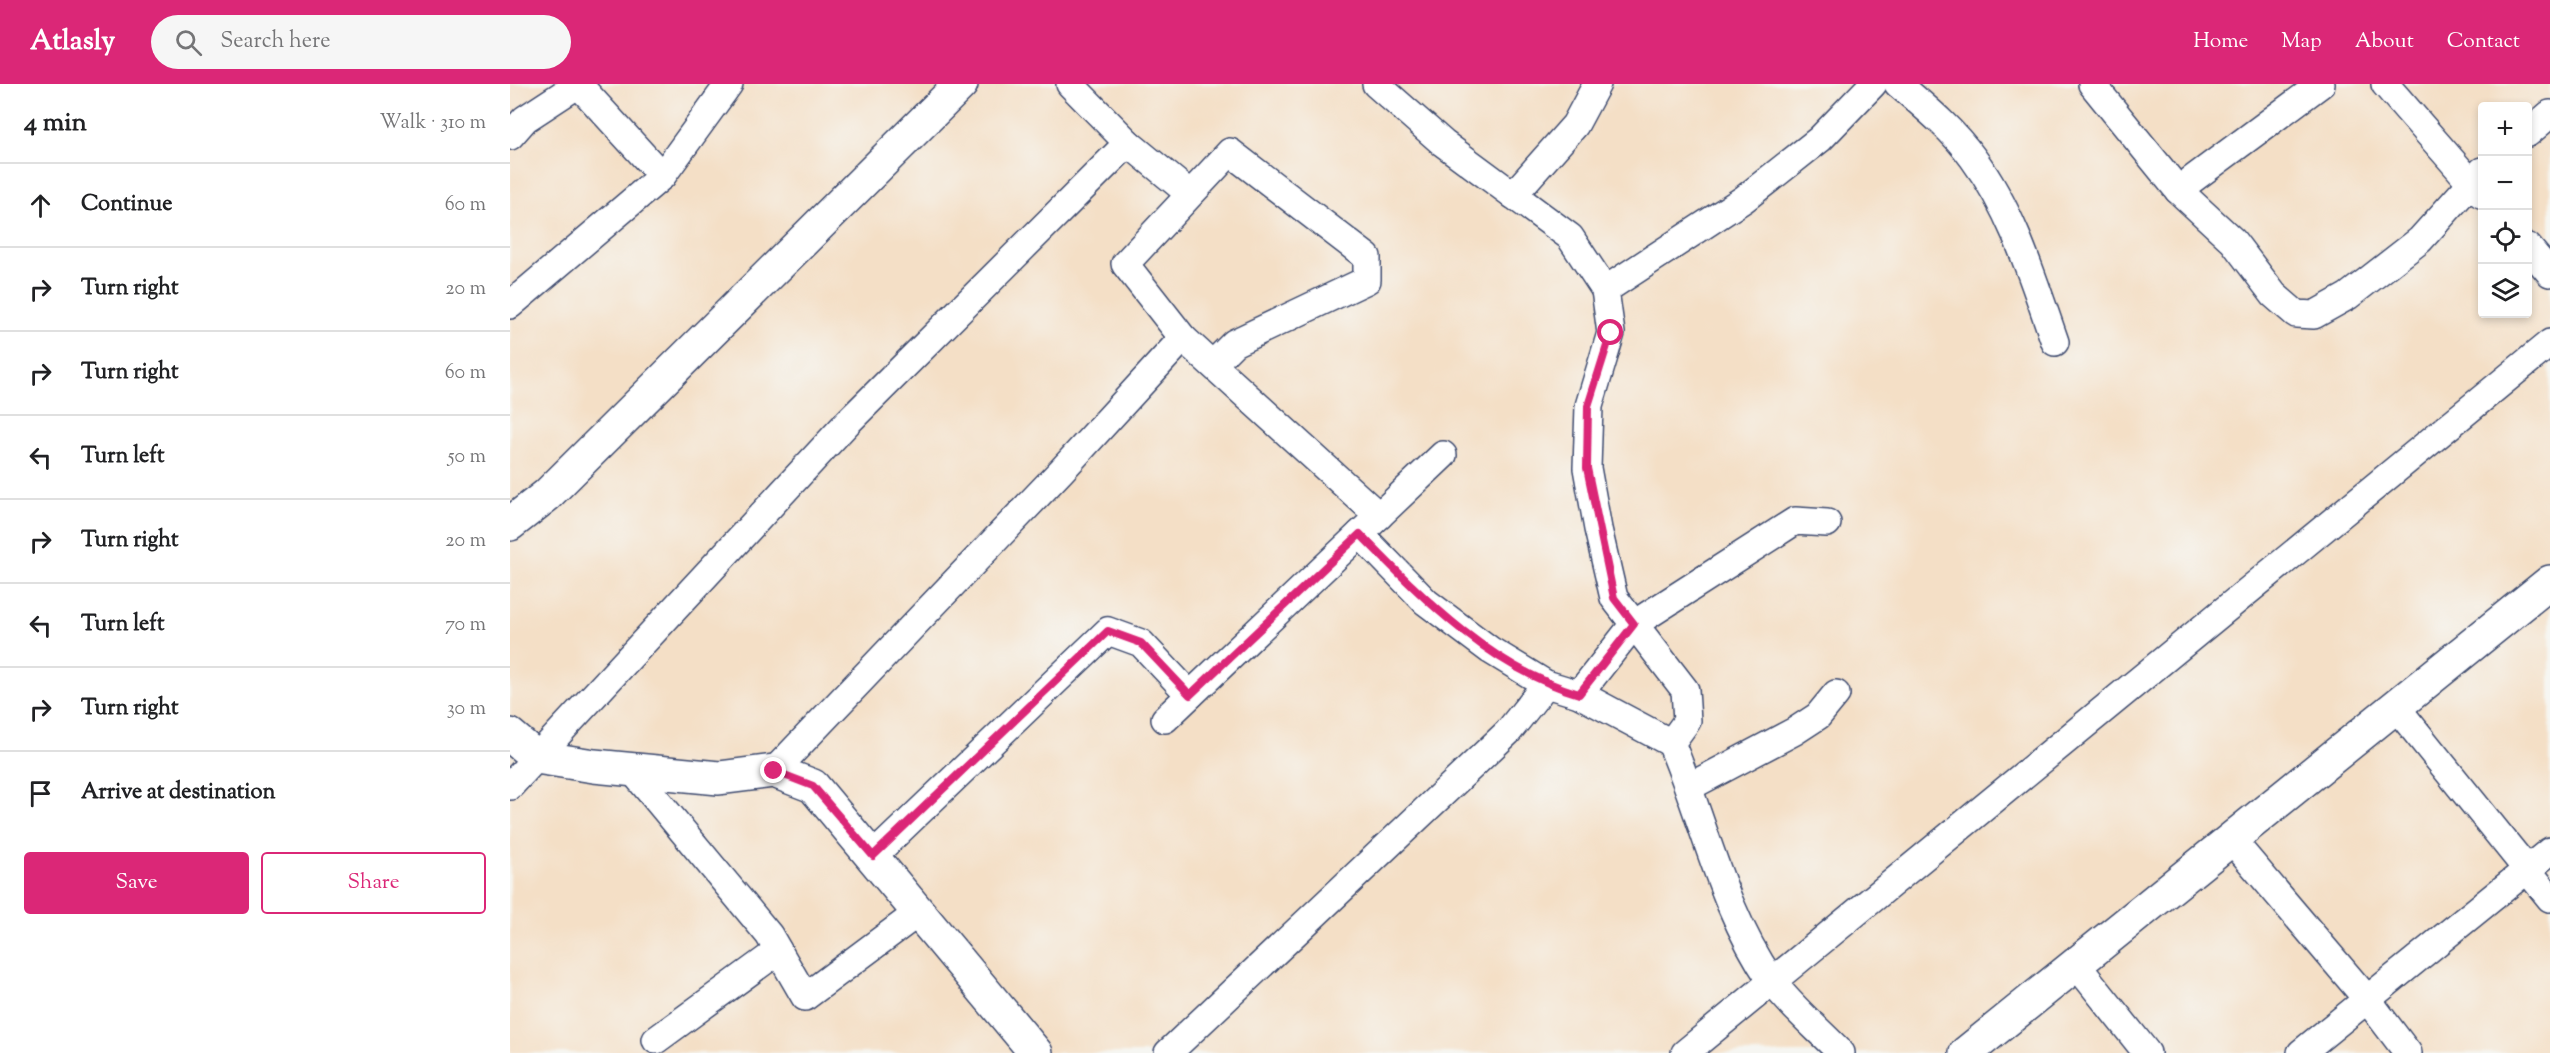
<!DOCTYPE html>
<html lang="en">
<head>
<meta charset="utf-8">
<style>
  body { margin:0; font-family:"Sorts Mill Goudy",serif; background:#f6f6f6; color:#202124 }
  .controls { position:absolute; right:18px; top:18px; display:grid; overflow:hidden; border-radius:6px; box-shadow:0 3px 9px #0003 }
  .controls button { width:54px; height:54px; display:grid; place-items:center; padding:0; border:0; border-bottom:2px solid #e0e0e0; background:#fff; color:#202124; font:30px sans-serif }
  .stop { position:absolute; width:18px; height:18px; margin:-14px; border:4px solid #db2777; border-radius:50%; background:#fff }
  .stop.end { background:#db2777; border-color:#fff; box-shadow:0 2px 6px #0008 }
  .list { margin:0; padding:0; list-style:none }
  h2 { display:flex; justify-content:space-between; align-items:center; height:78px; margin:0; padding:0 24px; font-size:26px }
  h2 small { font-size:20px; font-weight:400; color:#757577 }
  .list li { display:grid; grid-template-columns:39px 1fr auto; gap:18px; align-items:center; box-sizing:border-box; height:84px; padding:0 24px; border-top:2px solid #e0e0e0 }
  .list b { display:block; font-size:22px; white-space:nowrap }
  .list em { font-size:20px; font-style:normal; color:#757577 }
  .actions { display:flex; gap:12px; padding:18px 24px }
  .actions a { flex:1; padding:14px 0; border:2px solid #db2777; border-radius:6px; text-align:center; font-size:21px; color:#db2777 }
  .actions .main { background:#db2777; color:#fff }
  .icon { flex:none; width:33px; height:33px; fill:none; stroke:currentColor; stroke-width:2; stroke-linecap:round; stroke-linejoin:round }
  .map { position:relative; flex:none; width:2040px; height:969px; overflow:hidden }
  header { display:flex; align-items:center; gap:36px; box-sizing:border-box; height:84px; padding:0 30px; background:#db2777; color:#fff }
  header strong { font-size:28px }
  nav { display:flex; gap:33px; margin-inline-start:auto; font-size:21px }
  .search { width:420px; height:54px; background:#f6f6f6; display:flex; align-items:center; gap:15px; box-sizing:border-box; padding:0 21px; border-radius:33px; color:#757577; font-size:22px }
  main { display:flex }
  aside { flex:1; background:#fff }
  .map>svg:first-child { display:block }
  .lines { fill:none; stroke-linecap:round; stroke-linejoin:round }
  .minor-casing { stroke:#3c496e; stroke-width:30 }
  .tertiary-casing { stroke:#3c496e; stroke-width:36 }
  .minor { stroke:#fff; stroke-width:27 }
  .tertiary { stroke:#fff; stroke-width:33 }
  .route { stroke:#db2777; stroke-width:8 }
</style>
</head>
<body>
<header>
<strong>Atlasly</strong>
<div class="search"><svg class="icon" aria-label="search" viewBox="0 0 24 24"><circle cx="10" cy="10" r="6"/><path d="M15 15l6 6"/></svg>Search here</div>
<nav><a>Home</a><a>Map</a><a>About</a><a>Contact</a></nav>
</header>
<main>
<aside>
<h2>4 min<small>Walk · 310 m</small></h2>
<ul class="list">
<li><svg class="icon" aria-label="ahead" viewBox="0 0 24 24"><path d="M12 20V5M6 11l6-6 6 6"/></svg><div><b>Continue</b></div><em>60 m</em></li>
<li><svg class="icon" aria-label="right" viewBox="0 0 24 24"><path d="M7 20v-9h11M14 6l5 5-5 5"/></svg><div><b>Turn right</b></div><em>20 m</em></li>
<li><svg class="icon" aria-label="right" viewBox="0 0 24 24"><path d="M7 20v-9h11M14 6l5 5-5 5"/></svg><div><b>Turn right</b></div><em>60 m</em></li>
<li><svg class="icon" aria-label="left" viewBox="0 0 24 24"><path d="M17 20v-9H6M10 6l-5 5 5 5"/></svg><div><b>Turn left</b></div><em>50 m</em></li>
<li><svg class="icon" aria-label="right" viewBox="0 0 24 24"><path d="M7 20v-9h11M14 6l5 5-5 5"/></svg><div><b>Turn right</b></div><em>20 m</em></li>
<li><svg class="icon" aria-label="left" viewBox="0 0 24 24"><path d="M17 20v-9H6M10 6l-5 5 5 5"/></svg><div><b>Turn left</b></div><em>70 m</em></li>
<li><svg class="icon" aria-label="right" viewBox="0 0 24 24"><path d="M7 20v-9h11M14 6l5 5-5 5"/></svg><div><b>Turn right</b></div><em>30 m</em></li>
<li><svg class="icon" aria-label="arrive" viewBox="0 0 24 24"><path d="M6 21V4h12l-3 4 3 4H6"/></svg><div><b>Arrive at destination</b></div></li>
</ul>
<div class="actions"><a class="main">Save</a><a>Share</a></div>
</aside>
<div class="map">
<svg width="2040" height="969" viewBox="0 0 2040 969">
  <rect width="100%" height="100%" fill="#f6f6f2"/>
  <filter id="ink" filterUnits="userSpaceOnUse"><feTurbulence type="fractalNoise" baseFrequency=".0167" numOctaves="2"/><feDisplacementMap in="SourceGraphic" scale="12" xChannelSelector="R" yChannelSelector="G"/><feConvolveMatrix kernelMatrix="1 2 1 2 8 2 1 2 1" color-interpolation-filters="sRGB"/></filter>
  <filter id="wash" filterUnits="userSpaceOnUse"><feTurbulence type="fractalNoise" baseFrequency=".008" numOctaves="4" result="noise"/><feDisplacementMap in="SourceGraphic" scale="24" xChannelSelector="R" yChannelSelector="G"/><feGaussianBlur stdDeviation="1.35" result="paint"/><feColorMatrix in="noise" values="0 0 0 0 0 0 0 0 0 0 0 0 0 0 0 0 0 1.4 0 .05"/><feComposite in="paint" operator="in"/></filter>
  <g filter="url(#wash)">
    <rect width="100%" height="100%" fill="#f4dfc6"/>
  </g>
  <g filter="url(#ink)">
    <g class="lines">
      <g class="minor-casing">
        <g id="minor">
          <polyline points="560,0 618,59 680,110"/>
          <polyline points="866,0 933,59 1060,153 1095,206 1234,115 1310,55 1363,0"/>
          <path d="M 1388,0 C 1415,23 1442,45 1463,74 C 1503,128 1523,195 1545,258"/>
          <polyline points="1582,0 1668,106 1723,157 1764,211 1786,230 1804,231 1838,212 1910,156 1972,87"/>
          <polyline points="1875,0 1971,110"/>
          <polyline points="2018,49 2040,30"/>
          <polyline points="0,52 15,35 67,1"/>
          <polyline points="152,92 219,0"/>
          <polyline points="1668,106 1811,0"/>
          <polyline points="1003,111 1065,41 1087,0"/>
          <polyline points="2018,163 2040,189"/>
          <path d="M 1095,206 L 1101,249 L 1079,322 L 1077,384 L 1088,445 L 1104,514 L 1175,606 L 1177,637 L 1161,659 C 1195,739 1211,823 1261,896 C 1280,922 1309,946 1331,969"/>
          <polyline points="0,221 152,92 68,0"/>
          <polyline points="704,279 724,259 857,196 857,173 720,68 615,180 673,254 869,432"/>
          <polyline points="850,450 916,518 980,566 1036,600 1069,610 1161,659"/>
          <polyline points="1069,610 1124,540 1285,437 1317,439"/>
          <polyline points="1886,623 2040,814"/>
          <polyline points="655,635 933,371"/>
          <polyline points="122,686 259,851 295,913 409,828"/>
          <polyline points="264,687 552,386 673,254"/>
          <polyline points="0,702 338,338 618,59"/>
          <polyline points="1179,703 1285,647 1308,632 1326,610"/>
          <polyline points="1721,755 1857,915 1898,969"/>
          <polyline points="363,772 598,547 631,559 680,611"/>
          <polyline points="1566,880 1637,969"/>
          <polyline points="146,956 268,867"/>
          <polyline points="658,969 998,648 1036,600"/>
          <polyline points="1175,969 2040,259"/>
          <polyline points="1791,969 2040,767"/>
        </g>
      </g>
      <g class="tertiary-casing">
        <g id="tertiary">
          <polyline points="0,440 37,411 451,0"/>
          <polyline points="0,651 26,673 84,682 209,694 264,687 303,702 526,969"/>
          <polyline points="1456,969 2040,498"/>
        </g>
      </g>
      <use href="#minor" class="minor"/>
      <use href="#tertiary" class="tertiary"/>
    </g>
  </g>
  <g class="lines" filter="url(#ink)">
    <path class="route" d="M 264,687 L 303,702 L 363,772 L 598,547 L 631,559 L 680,611 L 850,450 C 913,514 980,584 1069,610 L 1124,540 L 1104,514 L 1077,384 L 1078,322 L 1101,249"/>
  </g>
</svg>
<div class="controls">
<button>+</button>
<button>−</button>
<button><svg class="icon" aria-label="locate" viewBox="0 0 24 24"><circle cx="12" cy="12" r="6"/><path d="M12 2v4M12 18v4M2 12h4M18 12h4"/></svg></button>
<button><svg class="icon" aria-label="layers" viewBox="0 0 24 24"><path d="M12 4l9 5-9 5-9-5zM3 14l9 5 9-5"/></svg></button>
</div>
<div class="stop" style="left:1101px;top:249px"></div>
<div class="stop end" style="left:264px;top:687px"></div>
</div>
</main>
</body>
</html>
